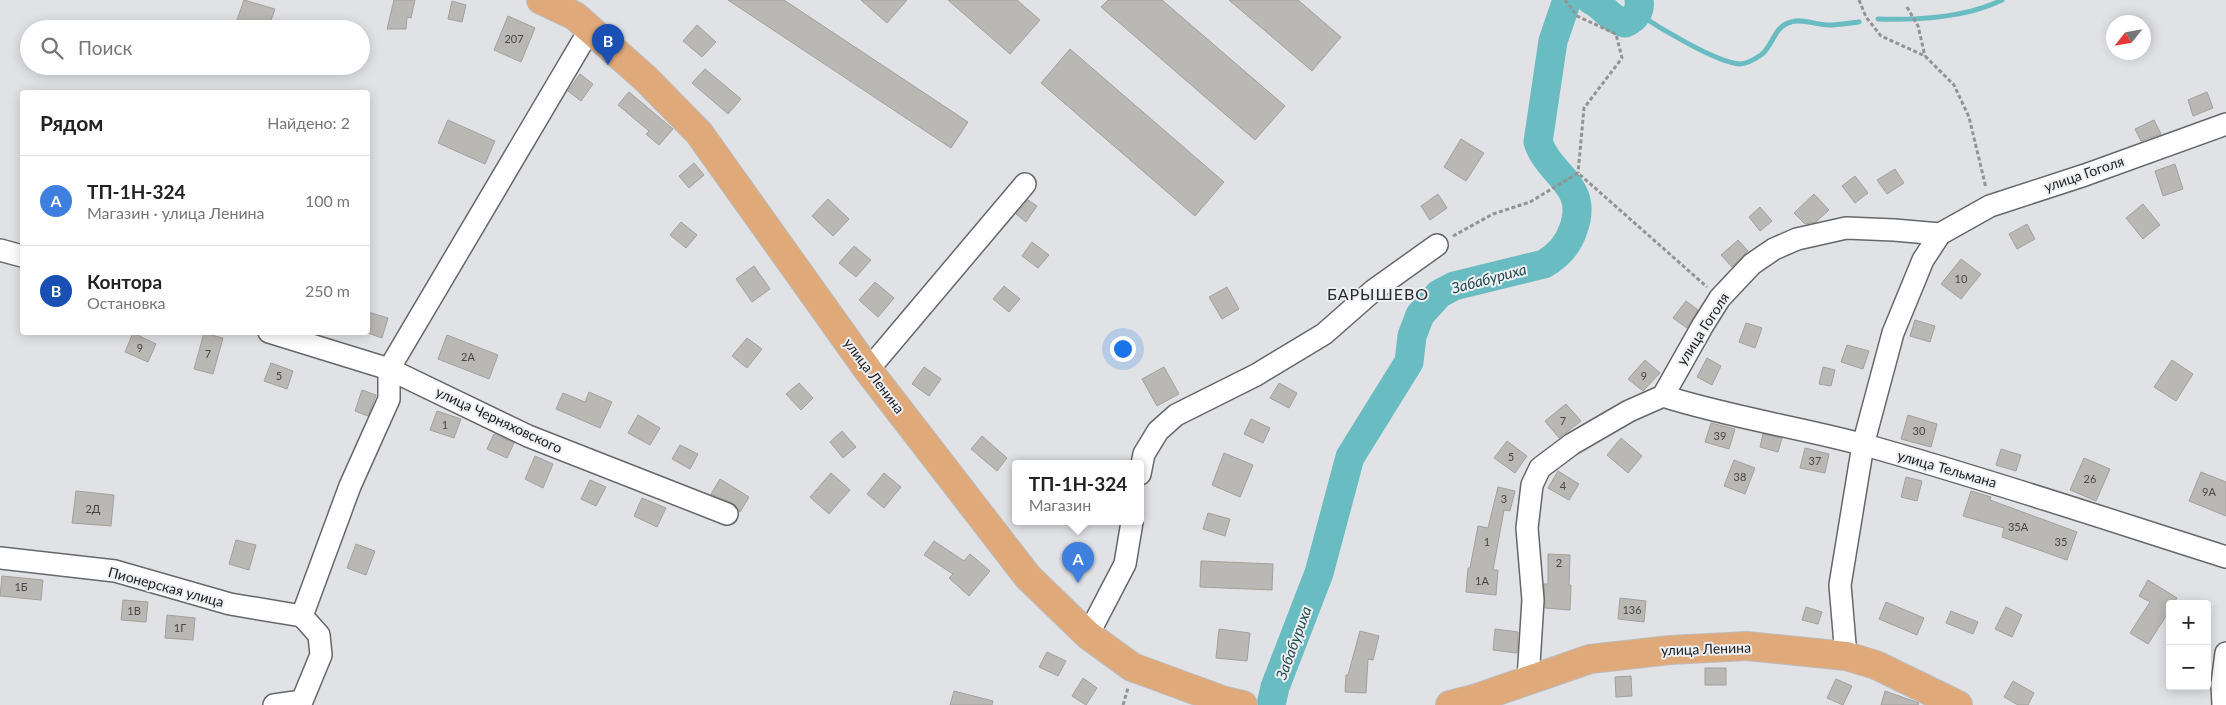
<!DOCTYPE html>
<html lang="ru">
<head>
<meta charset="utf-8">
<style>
  body { margin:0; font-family:Lato,sans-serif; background:#f6f6f6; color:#222 }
  .controls { position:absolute; right:15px; bottom:15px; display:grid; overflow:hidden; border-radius:5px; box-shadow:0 2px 12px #0003 }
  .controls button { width:45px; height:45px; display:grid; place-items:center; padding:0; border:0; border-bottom:1px solid #e0e0e0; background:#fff; color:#222; font:25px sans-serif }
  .compass { position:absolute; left:2106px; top:15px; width:45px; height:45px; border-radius:50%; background:#fff; box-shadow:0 2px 12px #0003; rotate:239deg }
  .you { position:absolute; left:1122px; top:348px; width:18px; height:18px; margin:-12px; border:4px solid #fff; border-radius:50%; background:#1a73e8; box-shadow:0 0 0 8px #1a73e833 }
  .badge { display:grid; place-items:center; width:32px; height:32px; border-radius:50%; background:#d93025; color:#fff; font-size:16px; font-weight:700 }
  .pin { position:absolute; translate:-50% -41px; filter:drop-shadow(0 1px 2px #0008) }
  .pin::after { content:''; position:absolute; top:26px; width:18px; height:15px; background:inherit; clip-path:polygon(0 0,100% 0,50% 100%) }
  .popup { position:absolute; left:1012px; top:460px; width:132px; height:65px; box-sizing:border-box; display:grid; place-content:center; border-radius:5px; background:#fff; filter:drop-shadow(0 1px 4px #0005); font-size:16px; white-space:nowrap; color:#767676 }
  .popup b { font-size:19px; color:#222 }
  .popup::after { content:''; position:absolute; left:50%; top:100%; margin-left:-10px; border:10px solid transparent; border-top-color:#fff }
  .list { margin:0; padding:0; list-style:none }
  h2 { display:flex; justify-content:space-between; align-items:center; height:65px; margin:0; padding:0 20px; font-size:21px }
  h2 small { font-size:16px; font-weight:400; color:#767676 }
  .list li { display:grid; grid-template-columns:32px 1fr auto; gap:15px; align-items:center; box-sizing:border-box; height:90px; padding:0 20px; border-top:1px solid #e0e0e0 }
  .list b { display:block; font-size:19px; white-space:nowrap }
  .list p { margin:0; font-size:16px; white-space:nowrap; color:#767676 }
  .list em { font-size:16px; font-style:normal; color:#767676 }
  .icon { flex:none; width:28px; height:28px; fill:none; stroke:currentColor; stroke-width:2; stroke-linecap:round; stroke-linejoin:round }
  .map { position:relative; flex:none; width:2226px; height:705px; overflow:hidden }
  .search { position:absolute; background:#fff; box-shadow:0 2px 12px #0003; left:20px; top:20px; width:350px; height:55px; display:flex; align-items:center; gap:12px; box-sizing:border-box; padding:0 18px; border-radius:28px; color:#767676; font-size:19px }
  .panel { position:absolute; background:#fff; box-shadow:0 2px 12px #0003; left:20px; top:90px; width:350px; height:245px; border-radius:5px }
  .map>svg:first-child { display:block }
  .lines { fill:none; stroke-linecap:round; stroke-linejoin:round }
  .stream { stroke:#68bcc2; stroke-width:5 }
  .river { stroke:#68bcc2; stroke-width:29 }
  .building { fill:#bab8b5; stroke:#a3a09d }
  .minor-casing { stroke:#65676a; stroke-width:24 }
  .major-casing { stroke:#bcbcbd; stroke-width:30 }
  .path { stroke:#919395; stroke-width:3; stroke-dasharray:4 2.5; stroke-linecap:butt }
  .minor { stroke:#fff; stroke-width:21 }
  .major { stroke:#dfa97a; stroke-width:28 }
  .labels { text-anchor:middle; stroke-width:4; stroke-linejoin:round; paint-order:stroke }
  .number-label { font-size:11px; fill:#464747 }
  .street-label { font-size:14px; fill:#202122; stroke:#edeff3 }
  .water-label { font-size:15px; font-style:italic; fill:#244c4f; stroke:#edeff3 }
  .quarter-label { font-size:16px; letter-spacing:1px; fill:#28292c; stroke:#edeff3 }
</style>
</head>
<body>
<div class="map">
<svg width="2226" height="705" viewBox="0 0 2226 705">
  <rect width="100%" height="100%" fill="#e0e2e5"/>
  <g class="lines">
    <g class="stream">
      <path d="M 1637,13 C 1658,27 1717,63 1740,64 C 1747,64 1755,59 1761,55 C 1774,45 1773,27 1791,22 C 1803,18 1816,25 1829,25 C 1839,25 1849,23 1859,22"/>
      <path d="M 1878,19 C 1919,20 1965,18 2002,0"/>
    </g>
    <g class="river">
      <path d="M 1591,0 C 1604,6 1610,20 1625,23 C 1635,19 1641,11 1639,0"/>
      <path d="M 1271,705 L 1275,687 L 1319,573 L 1350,457 L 1409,362 L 1412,336 L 1420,315 L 1439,294 L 1454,286 L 1544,264 C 1558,256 1568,245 1573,230 C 1590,185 1550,177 1538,142 L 1553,41 L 1567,0"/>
    </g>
  </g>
  <g class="building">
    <polygon points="244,0 275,9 268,29 252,29 236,23"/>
    <polygon points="394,0 415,0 411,18 407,17 406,29 387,29"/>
    <polygon points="728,0 784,0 968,122 951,148"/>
    <polygon points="861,0 907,0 887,23"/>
    <polygon points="948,0 1017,0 1040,20 1010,54"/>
    <polygon points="1108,0 1162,0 1285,106 1255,140 1101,7"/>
    <polygon points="1229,0 1298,0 1341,37 1312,71"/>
    <polygon points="452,1 466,5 462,22 448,19"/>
    <polygon points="508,16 535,28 521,62 494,50"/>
    <polygon points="697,25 716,42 702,57 683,41"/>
    <polygon points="1070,49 1224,182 1195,216 1041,83"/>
    <polygon points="705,69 741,99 728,114 692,83"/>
    <polygon points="580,74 593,84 581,101 568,91"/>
    <polygon points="629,92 673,129 659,145 646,134 649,131 618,105"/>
    <polygon points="2207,92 2213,108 2193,116 2188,100"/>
    <polygon points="448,120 495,141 485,164 438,143"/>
    <polygon points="2154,120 2161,134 2141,141 2135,129"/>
    <polygon points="1461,139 1484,153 1466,181 1444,167"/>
    <polygon points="694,163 704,175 689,188 679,176"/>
    <polygon points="2175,164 2183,189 2163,196 2155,171"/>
    <polygon points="1895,169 1904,183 1887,194 1877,180"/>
    <polygon points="1855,176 1868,193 1855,203 1842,186"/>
    <polygon points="1438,194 1447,208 1430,220 1421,206"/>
    <polygon points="1814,194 1829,210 1816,222 1805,224 1794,213"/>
    <polygon points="828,199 849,219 833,236 812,216"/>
    <polygon points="1028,200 1037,206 1026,222 1016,214"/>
    <polygon points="2143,204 2160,225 2143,239 2126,218"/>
    <polygon points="1760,207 1772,221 1760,231 1749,217"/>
    <polygon points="681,222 697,235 686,248 670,235"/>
    <polygon points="2027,224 2035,239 2017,249 2009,234"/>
    <polygon points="1738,240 1748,251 1732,267 1721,255"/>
    <polygon points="1032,242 1049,255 1038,268 1022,256"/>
    <polygon points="854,246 871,260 856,277 839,263"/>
    <polygon points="1961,259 1981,274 1961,299 1941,284"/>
    <polygon points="754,266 770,289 752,302 736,279"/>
    <polygon points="875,282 894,298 878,317 859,300"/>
    <polygon points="1004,286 1020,299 1009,312 993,299"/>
    <polygon points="1227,287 1239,309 1222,319 1209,297"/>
    <polygon points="1686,301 1698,310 1687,328 1673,318"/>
    <polygon points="368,312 388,318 382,338 368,333"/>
    <polygon points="1915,320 1935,326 1930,342 1910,336"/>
    <polygon points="1746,323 1762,328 1755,348 1739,342"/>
    <polygon points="133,333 156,344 148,362 125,352"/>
    <polygon points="204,333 223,338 213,374 194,369"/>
    <polygon points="447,335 498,355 489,379 438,359"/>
    <polygon points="747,338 762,349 747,368 732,356"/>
    <polygon points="1847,345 1869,351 1863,369 1841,362"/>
    <polygon points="1707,358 1721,366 1712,385 1697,377"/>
    <polygon points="1645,360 1660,373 1643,391 1628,379"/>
    <polygon points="2172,360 2193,374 2176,401 2154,387"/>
    <polygon points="271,363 293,371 287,389 264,381"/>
    <polygon points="924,367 941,379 929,396 912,384"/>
    <polygon points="1164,367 1179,394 1157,406 1142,379"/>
    <polygon points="1823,367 1835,370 1831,386 1819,384"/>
    <polygon points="799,383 813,398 801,410 786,394"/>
    <polygon points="1279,383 1297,393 1289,408 1270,398"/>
    <polygon points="362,390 376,395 368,416 355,411"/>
    <polygon points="589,392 612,402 600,428 556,409 563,393 585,402"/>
    <polygon points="1566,404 1581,421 1559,438 1545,421"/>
    <polygon points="437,411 461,419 454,438 430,430"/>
    <polygon points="638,415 660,428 650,445 628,433"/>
    <polygon points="1908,415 1937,424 1931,447 1901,439"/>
    <polygon points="1251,419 1270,428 1263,443 1244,434"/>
    <polygon points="1711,423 1735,429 1729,449 1705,442"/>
    <polygon points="842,431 856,447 843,458 830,442"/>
    <polygon points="494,434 514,443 507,458 487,449"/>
    <polygon points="1763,434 1782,438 1778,452 1760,447"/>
    <polygon points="982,436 1007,458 997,471 971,449"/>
    <polygon points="1621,438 1642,456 1628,473 1607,455"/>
    <polygon points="1507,441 1527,456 1515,473 1494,458"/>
    <polygon points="680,445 698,454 690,469 672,459"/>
    <polygon points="1805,448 1829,454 1825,473 1800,468"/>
    <polygon points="2001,449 2021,455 2016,471 1996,465"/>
    <polygon points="1224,453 1253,465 1240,497 1212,485"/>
    <polygon points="535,456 553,464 543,488 525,479"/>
    <polygon points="2084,458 2110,469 2096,501 2070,490"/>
    <polygon points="1734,460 1755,468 1745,494 1724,486"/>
    <polygon points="1558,471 1579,484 1569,500 1548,488"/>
    <polygon points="2201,472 2226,482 2226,516 2189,501"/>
    <polygon points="831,473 850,490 829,514 810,497"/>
    <polygon points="884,473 901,487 884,508 867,494"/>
    <polygon points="1906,477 1922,481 1917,501 1901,497"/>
    <polygon points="720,479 749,497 740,512 732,503 711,494"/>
    <polygon points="590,480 606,487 596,506 581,499"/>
    <polygon points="1498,487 1515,491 1510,511 1504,510 1493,570 1498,570 1496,595 1466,592 1468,568 1470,568 1478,526 1488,528"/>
    <polygon points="76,491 114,495 111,526 72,523"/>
    <polygon points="1971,491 1991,497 1990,500 2077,532 2067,560 2002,537 2004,528 1963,516"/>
    <polygon points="642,498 666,508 657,527 634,516"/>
    <polygon points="1208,513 1230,519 1225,536 1203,529"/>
    <polygon points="236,540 256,545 249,570 229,564"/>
    <polygon points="934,541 964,561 970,554 990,571 969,596 949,578 953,574 924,555"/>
    <polygon points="356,544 375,551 366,575 347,568"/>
    <polygon points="1548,554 1570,555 1569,585 1571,585 1570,610 1545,608 1544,584 1548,584"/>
    <polygon points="1201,561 1273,564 1272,590 1200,587"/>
    <polygon points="2,576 43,580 41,600 0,596"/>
    <polygon points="2148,580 2177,598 2173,604 2170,604 2170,610 2148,644 2130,633 2150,602 2139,596"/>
    <polygon points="1620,598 1646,601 1644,622 1618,619"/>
    <polygon points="123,600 148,602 146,622 121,620"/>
    <polygon points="1886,602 1924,618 1917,635 1879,619"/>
    <polygon points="1806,607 1822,612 1818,624 1802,620"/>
    <polygon points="2006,607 2022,615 2012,637 1995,629"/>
    <polygon points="1951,611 1978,622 1973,634 1946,623"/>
    <polygon points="167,615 195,618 193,640 165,638"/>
    <polygon points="1219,629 1250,633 1247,661 1216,658"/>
    <polygon points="1495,629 1518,632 1517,653 1493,650"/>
    <polygon points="1360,631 1379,636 1373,660 1368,659 1366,693 1345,692 1346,675 1348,675"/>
    <polygon points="1047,652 1066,661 1058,676 1039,667"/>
    <rect x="1705" y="668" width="21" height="17"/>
    <polygon points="1631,676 1632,696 1616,697 1615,677"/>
    <polygon points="1083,678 1097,688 1086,705 1072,696"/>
    <polygon points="1836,679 1852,686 1843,705 1827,698"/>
    <polygon points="2013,681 2034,693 2028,705 2018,705 2004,697"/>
    <polygon points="954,691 993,701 992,705 950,705"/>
    <polygon points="1885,691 1919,703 1918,705 1881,705"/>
  </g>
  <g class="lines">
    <g class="minor-casing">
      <g id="minor">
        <polyline points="0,250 22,256"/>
        <polyline points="269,332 389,369 528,436 727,514"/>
        <polyline points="868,370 1025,184"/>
        <path d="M 1663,396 C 1729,417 1798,427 1865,445 C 1987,479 2106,519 2226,557"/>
        <polyline points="1140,474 1144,454 1158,431 1176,415 1256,375 1324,334 1374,290 1437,245"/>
        <polyline points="0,558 115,571 230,604 302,616"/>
        <polyline points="1088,635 1125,564 1132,522"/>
        <polyline points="1846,656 1840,585 1863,445 1893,333 1923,260 1940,234"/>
        <polyline points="1528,680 1533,600 1527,528 1532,485 1540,468 1572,444 1629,411 1663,396 1703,325 1720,298 1752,264 1774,249 1797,239 1846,228 1894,230 1940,234 1990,206 2085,175 2226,124"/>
        <polyline points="274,705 302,701 321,655 319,635 302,616 350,486 389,399 389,369 590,29"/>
        <polyline points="2223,705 2222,684 2226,653"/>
      </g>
    </g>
    <g class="major-casing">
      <g id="major">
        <polyline points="541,0 575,16 646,79 699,133 868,370 1028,577 1088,635 1132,667 1222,700 1243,705"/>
        <polyline points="1450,705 1477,698 1590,659 1670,650 1747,646 1846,656 1876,665 1958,705"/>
      </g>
    </g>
    <g class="path">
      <polyline points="1565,0 1577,16 1616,34 1622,58 1584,108 1578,173"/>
      <polyline points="1859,0 1866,17 1881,36 1925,56 1954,85 1969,117 1986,188"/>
      <polyline points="1907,7 1918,26 1925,56"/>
      <polyline points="1453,236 1493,214 1530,202 1578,173 1707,287"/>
      <polyline points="1123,705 1128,688"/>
    </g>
    <use href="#minor" class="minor"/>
    <use href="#major" class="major"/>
  </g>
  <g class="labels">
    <g class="number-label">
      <text x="514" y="43">207</text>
      <text x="1961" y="283">10</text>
      <text x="140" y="352">9</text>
      <text x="208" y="358">7</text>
      <text x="468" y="361">2А</text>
      <text x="279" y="380">5</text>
      <text x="1644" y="380">9</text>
      <text x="1563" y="425">7</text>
      <text x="445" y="429">1</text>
      <text x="1919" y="435">30</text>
      <text x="1720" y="440">39</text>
      <text x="1511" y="461">5</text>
      <text x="1815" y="465">37</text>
      <text x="1740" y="481">38</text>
      <text x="2090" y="483">26</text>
      <text x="1563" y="490">4</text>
      <text x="2209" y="496">9А</text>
      <text x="1504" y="503">3</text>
      <text x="93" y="513">2Д</text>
      <text x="2018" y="531">35А</text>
      <text x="1487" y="546">1</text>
      <text x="2061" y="546">35</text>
      <text x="1559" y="567">2</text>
      <text x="1482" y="585">1А</text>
      <text x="21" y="591">1Б</text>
      <text x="1632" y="614">136</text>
      <text x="134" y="615">1В</text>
      <text x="180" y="632">1Г</text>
    </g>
    <g class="street-label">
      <text transform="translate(2084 174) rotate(-19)" y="5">улица Гоголя</text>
      <text transform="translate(1703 329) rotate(-57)" y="5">улица Гоголя</text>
      <text transform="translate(874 376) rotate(53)" y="5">улица Ленина</text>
      <text transform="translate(499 420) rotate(25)" y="5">улица Черняховского</text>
      <text transform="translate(1947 469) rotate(16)" y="5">улица Тельмана</text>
      <text transform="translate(166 587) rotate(15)" y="5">Пионерская улица</text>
      <text transform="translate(1706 649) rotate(-2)" y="5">улица Ленина</text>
    </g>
    <g class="water-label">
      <text transform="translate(1489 279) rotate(-15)" y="5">Забабуриха</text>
      <text transform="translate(1294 643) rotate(-70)" y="5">Забабуриха</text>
    </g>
    <g class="quarter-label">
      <text x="1378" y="300">БАРЫШЕВО</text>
    </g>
  </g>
</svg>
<div class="controls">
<button>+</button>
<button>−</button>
</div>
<svg class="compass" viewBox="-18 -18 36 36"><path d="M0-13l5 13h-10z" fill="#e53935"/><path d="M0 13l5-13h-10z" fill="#767676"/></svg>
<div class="you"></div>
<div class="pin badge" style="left:1078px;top:583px;background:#3f7fe0">A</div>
<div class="popup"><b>ТП-1Н-324</b>Магазин</div>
<div class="pin badge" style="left:608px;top:65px;background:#1a4fb4">B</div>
<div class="search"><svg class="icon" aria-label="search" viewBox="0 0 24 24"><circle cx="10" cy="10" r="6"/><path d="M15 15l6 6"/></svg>Поиск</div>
<section class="panel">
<h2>Рядом<small>Найдено: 2</small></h2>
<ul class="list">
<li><span class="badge" style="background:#3f7fe0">A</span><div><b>ТП-1Н-324</b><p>Магазин · улица Ленина</p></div><em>100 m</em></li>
<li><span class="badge" style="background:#1a4fb4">B</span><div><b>Контора</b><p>Остановка</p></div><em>250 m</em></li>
</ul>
</section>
</div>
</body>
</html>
